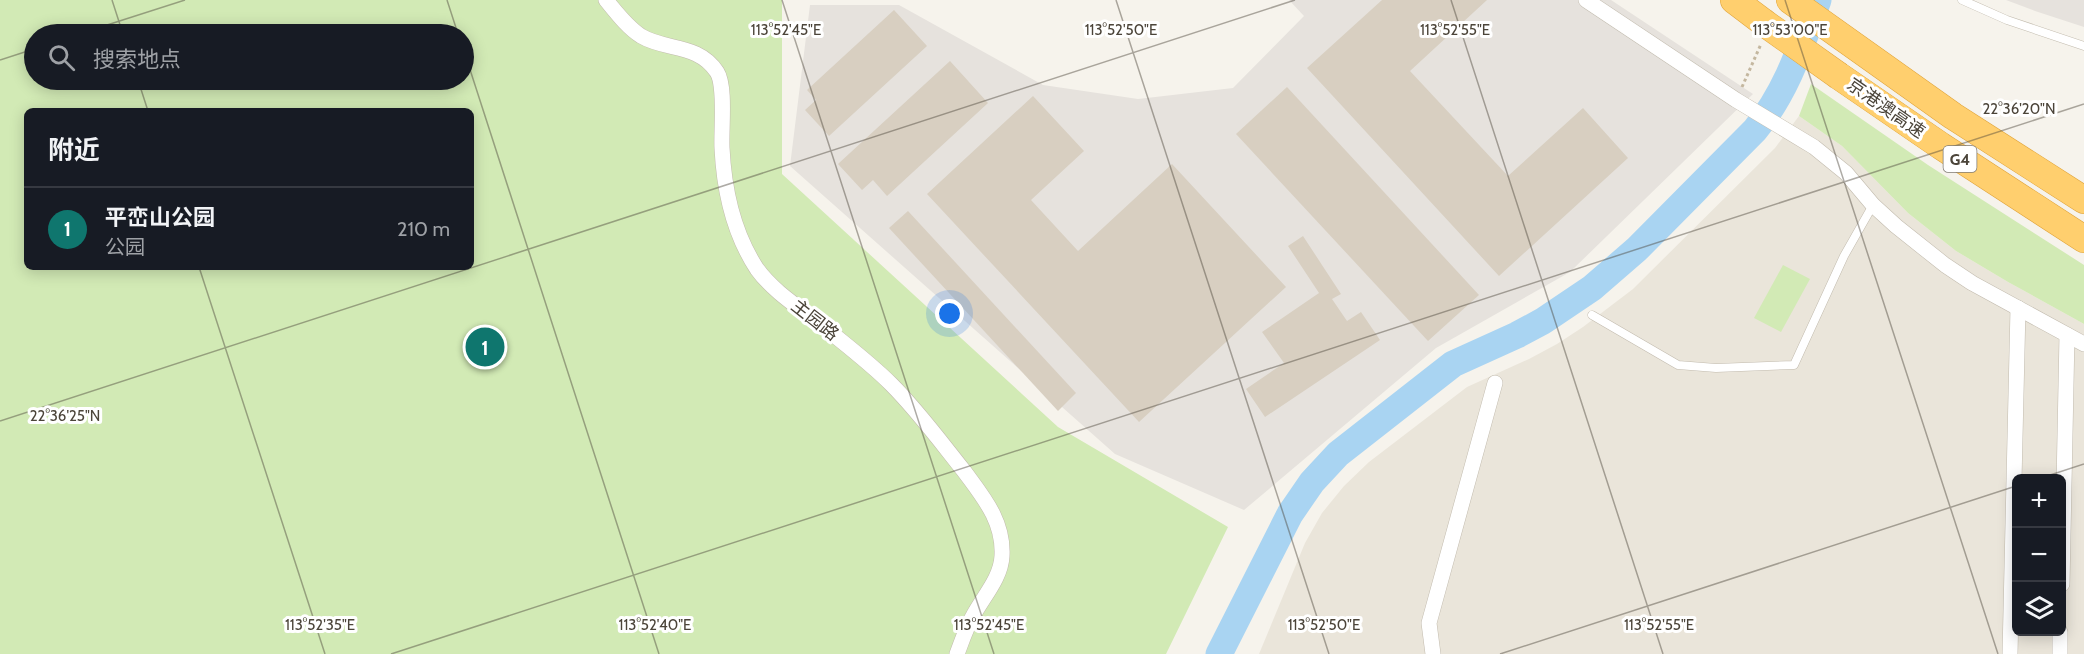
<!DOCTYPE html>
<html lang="zh">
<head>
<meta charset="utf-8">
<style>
  body { margin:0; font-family:Cabin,"Noto Sans SC",sans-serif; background:#20242c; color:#f1f3f6 }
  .controls { position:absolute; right:18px; bottom:18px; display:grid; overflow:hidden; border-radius:9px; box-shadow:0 3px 15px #0003 }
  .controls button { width:54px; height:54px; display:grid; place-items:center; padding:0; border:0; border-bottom:2px solid #363941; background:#171b24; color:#f1f3f6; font:30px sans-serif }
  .you { position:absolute; left:950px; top:314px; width:21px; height:21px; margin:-15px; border:4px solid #fff; border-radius:50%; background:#1a73e8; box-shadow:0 0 0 9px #1a73e833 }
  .badge { display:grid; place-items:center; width:39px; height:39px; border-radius:50%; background:#0f766e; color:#fff; font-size:20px; font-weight:700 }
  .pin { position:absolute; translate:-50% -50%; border:3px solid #fff; box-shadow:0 2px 6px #0006 }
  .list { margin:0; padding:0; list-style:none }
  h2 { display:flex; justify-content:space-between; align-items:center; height:78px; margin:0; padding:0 24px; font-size:26px }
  h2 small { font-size:20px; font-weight:400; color:#9ea1a6 }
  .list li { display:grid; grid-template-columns:39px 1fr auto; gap:18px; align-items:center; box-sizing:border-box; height:84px; padding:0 24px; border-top:2px solid #363941 }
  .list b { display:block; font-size:22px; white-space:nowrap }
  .list p { margin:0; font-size:20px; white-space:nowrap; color:#9ea1a6 }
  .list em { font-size:20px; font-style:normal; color:#9ea1a6 }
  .icon { flex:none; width:33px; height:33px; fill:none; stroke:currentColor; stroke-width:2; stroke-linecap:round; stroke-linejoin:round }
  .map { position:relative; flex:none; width:2084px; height:654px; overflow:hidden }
  .search { position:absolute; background:#171b24; box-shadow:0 3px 15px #0003; left:24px; top:24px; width:450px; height:66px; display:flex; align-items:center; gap:15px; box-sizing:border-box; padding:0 21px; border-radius:33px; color:#9ea1a6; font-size:22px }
  .panel { position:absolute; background:#171b24; box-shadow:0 3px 15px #0003; left:24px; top:108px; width:450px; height:162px; border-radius:9px }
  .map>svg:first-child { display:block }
  .residential { fill:#eae5da; fill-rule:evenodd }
  .industrial { fill:#e6e2dd }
  .green { fill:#d2eab5; fill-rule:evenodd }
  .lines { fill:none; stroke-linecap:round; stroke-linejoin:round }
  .river { stroke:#a9d4f2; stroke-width:27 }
  .building { fill:#d8cfc1 }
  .service-casing { stroke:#c2bbae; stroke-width:9 }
  .minor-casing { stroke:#c2bbae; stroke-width:16 }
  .motorway-casing { stroke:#e0a43c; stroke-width:28 }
  .path { stroke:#c4b79f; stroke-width:3; stroke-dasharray:3 3; stroke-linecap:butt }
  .service { stroke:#fff; stroke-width:8 }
  .minor { stroke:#fff; stroke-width:15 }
  .motorway { stroke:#ffcf6e; stroke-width:27 }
  .motorway-bridge-casing { stroke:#e0a43c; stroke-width:28; stroke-linecap:butt }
  .motorway-bridge { stroke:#ffcf6e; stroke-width:27 }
  .ticks { fill:none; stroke:#4b4439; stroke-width:1.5; stroke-opacity:0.45 }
  .labels { text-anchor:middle; stroke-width:6; stroke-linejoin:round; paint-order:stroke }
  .shield { fill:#fff; stroke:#817c74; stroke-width:1.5 }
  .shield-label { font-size:16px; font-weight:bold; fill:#4b4439 }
  .street-label { font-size:18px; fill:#4b4439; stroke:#fff }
  .ticks-label { font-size:15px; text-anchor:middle; fill:#4b4439; stroke:#fff; stroke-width:6; stroke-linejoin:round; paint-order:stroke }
</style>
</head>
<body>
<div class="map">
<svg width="2084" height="654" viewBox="0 0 2084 654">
  <rect width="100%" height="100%" fill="#f6f3ec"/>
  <path class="residential" d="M 1799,116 L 1842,146 L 1908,213 L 1956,251 L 2008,282 L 2084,324 L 2084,654 L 1259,654 L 1305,543 L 1322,513 L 1344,486 L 1369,462 L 1467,387 L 1529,359 L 1557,344 L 1583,327 L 1633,289 L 1775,148 ZM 2016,478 L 2062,478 L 2062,632 L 2016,632 Z"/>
  <g class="industrial">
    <polygon points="1289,0 1611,0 1753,94 1570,272 1436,348 1244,510 1115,454 790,166 810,5 899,5 1043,85 1138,99 1233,88 1304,16"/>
    <polygon points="2006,0 2084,0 2084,27 2035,11"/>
  </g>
  <g class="green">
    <path d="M 0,0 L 782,0 L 782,174 L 1058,427 L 1228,527 L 1166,654 L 0,654 ZM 34,34 L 464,34 L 464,80 L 34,80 ZM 27,111 L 471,111 L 471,267 L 27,267 Z"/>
    <polygon points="1811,84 1928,165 2084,265 2084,324 2008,282 1956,251 1908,213 1842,146 1799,116"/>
    <polygon points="1783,265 1810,279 1781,332 1754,318"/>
  </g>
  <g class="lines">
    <path class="river" d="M 1219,654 L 1290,514 L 1312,482 L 1338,454 L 1453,364 L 1517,335 L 1543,321 L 1592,288 L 1637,249 L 1755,130 C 1787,91 1801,46 1818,0"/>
  </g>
  <g class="building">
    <polygon points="1382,0 1487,0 1410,71 1508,176 1583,108 1628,158 1499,276 1307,68"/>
    <polygon points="894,10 927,46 829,136 805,110 816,100 807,90"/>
    <polygon points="950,61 988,103 887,196 873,180 862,190 838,164"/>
    <polygon points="1287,87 1479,295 1428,341 1236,134"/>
    <polygon points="1033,96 1084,151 1031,200 1078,251 1172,164 1286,287 1139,422 927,194"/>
    <polygon points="908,211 1076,393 1058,411 889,228"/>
    <polygon points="1303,236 1341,294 1332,299 1347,321 1361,312 1380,340 1265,417 1246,389 1284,363 1262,332 1319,293 1288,246"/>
  </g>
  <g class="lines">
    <g class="service-casing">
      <g id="service">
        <polyline points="1962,0 2007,20 2084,46"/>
        <polyline points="1592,315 1678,365 1716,368 1794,365 1844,256 1873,205"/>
      </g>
    </g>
    <g class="minor-casing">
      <g id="minor">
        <path d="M 606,0 C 616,12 627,27 641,36 C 666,51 698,43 717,72 C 726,86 721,130 722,148 C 724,189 734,234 757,269 C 775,294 805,311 829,331 C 850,348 872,365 891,384 C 918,411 940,441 964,471 C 983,497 1004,521 1002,556 C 1001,578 983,597 973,616 C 966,628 962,641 957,654"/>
        <polyline points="1586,0 1736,100 1814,147 1846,173 1873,205 1896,226 1945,265 1972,283 2084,344"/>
        <polyline points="2062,584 2067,335"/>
        <polyline points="1433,654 1429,623 1495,383"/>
        <polyline points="2010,654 2018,308"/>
        <polyline points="2060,654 2060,632"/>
      </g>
    </g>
    <g class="motorway-casing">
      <g id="motorway">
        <polyline points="1734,0 1763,22"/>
        <polyline points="1790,0 1953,116 2084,200"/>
        <polyline points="1839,76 1941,146 2084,239"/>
      </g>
    </g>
    <polyline class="path" points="1742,87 1761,44"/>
    <use href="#service" class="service"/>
    <use href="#minor" class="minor"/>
    <use href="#motorway" class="motorway"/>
    <g class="motorway-bridge-casing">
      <polyline id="motorway-bridge" points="1763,22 1839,76"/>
    </g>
    <use href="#motorway-bridge" class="motorway-bridge"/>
  </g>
  <path class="ticks" d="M 112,0 L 123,34M 447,0 L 458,34M 782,0 L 994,654M 1116,0 L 1329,654M 1451,0 L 1663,654M 1785,0 L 1998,654M 79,34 L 185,0M 464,51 L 659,654M 0,60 L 34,49M 138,80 L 148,111M 199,267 L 325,654M 0,421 L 1295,0M 2041,478 L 2084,464M 391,654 L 2084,104M 1500,654 L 2016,486"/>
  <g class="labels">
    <rect class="shield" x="1943.5" y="146" width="33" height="26" rx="4.5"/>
    <g class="shield-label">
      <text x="1960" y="165">G4</text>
    </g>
    <g class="street-label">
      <text transform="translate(1886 108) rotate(35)" y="6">京港澳高速</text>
      <text transform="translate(815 320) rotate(38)" y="6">主园路</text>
    </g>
  </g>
  <g class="ticks-label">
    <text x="786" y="35">113°52'45"E</text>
    <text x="1121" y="35">113°52'50"E</text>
    <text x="1455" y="35">113°52'55"E</text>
    <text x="1790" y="35">113°53'00"E</text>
    <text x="2019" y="114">22°36'20"N</text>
    <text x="65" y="421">22°36'25"N</text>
    <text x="320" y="630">113°52'35"E</text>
    <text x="655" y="630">113°52'40"E</text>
    <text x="989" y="630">113°52'45"E</text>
    <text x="1324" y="630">113°52'50"E</text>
    <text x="1659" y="630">113°52'55"E</text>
  </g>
</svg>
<div class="controls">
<button>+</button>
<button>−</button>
<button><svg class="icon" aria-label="layers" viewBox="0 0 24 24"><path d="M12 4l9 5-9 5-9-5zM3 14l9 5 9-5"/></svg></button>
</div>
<div class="you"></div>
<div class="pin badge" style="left:485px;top:347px">1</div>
<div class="search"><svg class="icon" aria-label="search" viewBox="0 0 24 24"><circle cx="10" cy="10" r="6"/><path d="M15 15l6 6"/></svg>搜索地点</div>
<section class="panel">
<h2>附近<small></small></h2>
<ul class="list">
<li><span class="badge">1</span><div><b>平峦山公园</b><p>公园</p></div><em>210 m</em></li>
</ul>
</section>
</div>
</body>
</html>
